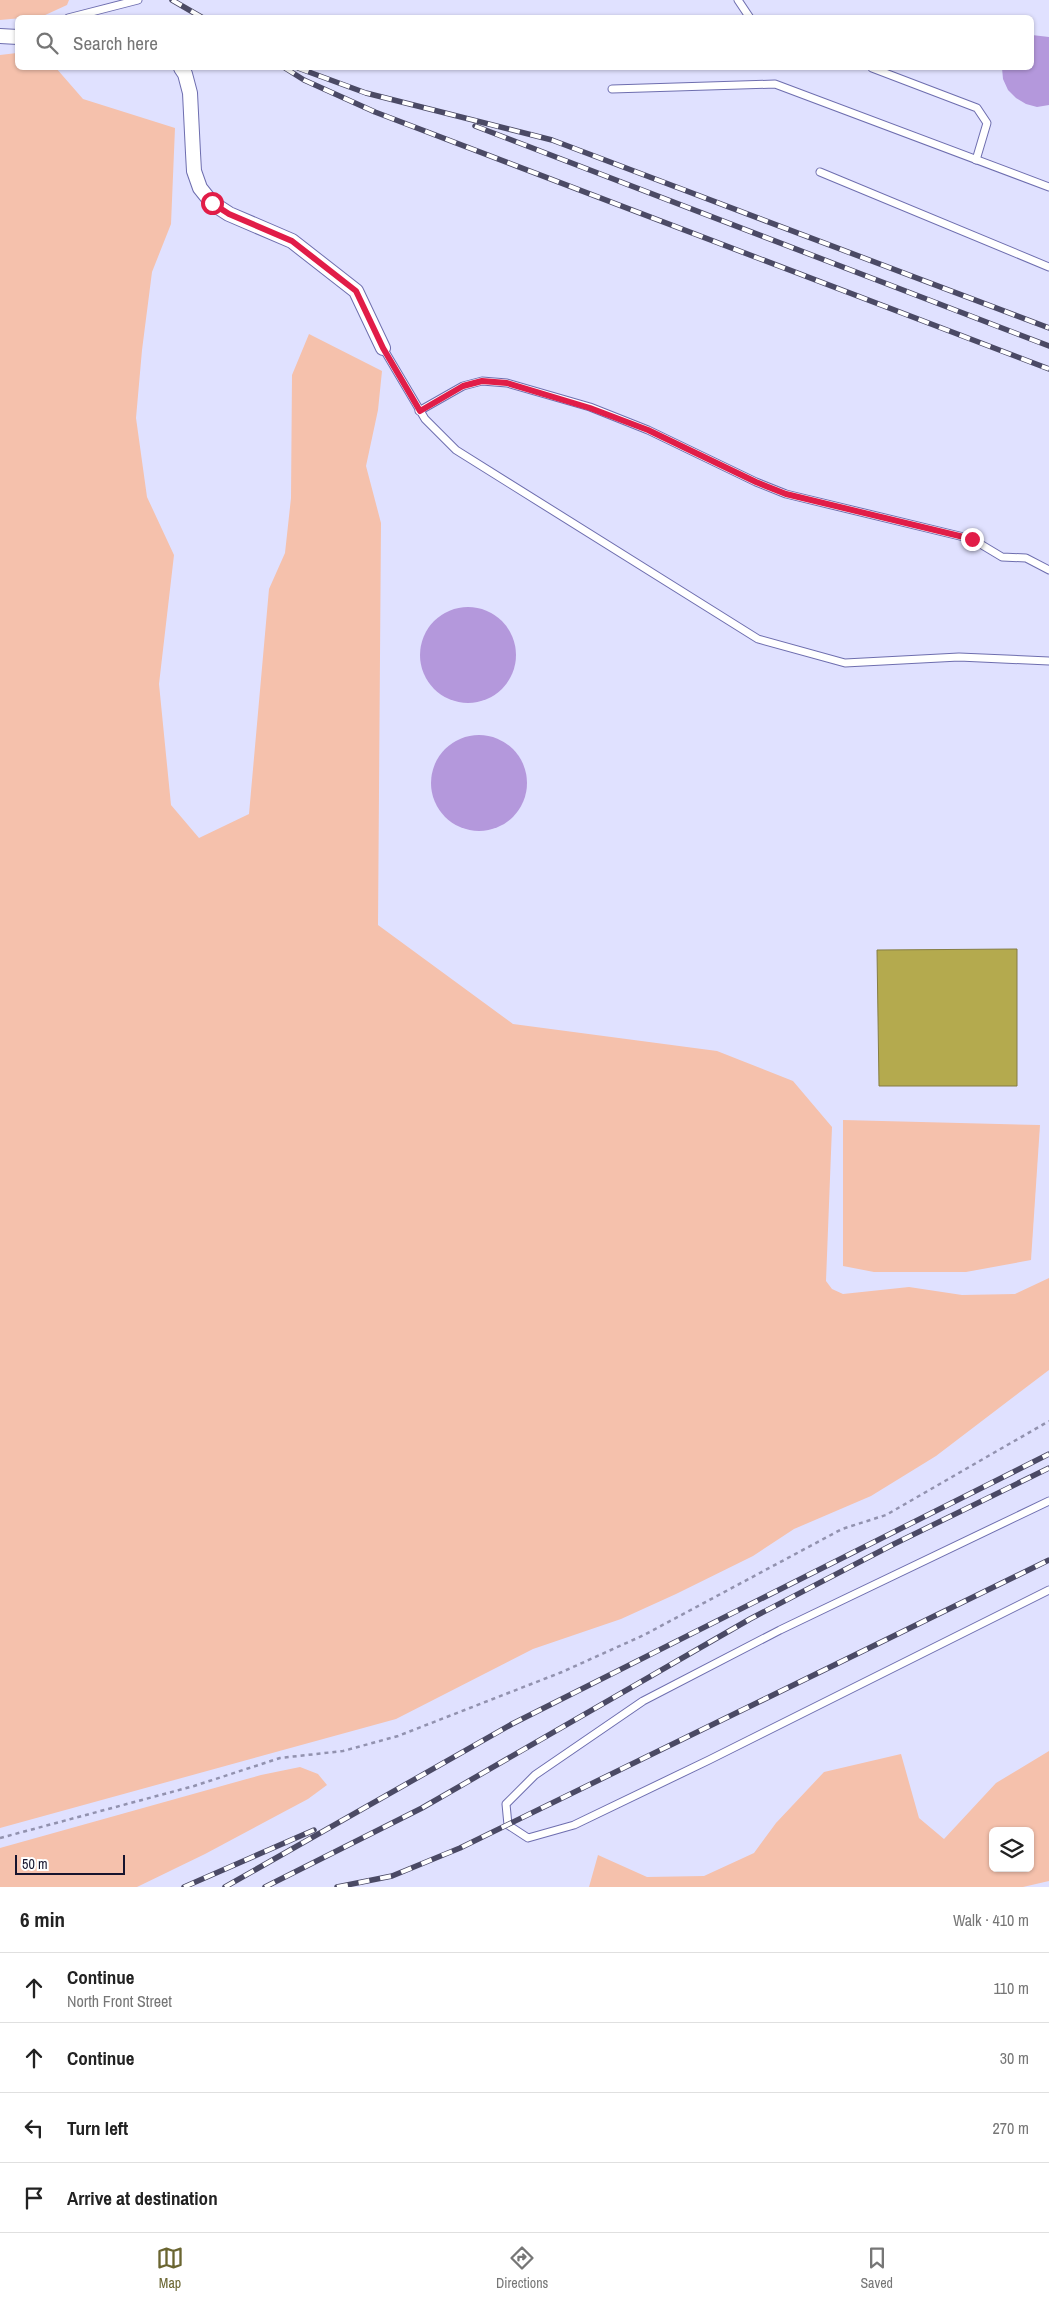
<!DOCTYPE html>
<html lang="en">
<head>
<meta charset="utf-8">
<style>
  body { margin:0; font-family:"Archivo Narrow",sans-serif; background:#f2f2f2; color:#222 }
  .controls { position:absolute; right:15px; bottom:15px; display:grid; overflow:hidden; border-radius:8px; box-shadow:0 1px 4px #0004 }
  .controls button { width:45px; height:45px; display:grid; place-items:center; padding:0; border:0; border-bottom:1px solid #e0e0e0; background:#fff; color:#222; font:25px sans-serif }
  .scale { position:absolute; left:15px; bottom:12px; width:110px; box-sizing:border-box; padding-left:5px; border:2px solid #16142e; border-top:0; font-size:14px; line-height:18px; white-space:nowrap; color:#16142e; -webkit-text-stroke:4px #fff; paint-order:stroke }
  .stop { position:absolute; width:15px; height:15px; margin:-11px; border:4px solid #e11d48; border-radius:50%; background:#fff }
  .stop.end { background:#e11d48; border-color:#fff; box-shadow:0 1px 5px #0008 }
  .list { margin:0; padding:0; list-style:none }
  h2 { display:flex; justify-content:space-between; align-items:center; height:65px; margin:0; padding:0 20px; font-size:21px }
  h2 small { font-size:16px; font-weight:400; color:#767676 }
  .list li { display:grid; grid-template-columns:32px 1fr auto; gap:15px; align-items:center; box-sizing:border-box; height:70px; padding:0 20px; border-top:1px solid #e0e0e0 }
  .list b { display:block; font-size:19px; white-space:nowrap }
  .list p { margin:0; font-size:16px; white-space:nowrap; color:#767676 }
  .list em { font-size:16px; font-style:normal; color:#767676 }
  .icon { flex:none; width:28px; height:28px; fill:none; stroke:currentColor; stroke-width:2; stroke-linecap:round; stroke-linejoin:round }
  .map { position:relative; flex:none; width:1049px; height:1887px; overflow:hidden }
  .search { position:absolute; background:#fff; box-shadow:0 1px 4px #0004; left:15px; right:15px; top:15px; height:55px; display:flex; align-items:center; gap:12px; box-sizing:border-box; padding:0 18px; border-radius:8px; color:#767676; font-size:19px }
  .sheet { height:345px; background:#fff }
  nav { display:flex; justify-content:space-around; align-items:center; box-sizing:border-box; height:70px; border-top:1px solid #e0e0e0; background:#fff; font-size:14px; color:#767676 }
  nav a { display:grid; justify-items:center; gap:2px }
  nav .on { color:#6a6531 }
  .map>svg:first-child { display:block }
  .green { fill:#f5c1ac; fill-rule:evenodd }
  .water { fill:#b4aa4e; stroke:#857d44 }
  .building { fill:#b498dc }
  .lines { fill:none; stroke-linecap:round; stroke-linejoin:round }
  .service-casing { stroke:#6e6eaf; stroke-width:9 }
  .minor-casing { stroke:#6e6eaf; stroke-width:16 }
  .path { stroke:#9292af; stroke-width:2.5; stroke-dasharray:4 4; stroke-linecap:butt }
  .service { stroke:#fff; stroke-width:7 }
  .minor { stroke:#fff; stroke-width:14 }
  .rail-casing { stroke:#4b4a65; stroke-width:5.5 }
  .rail { stroke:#fff; stroke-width:4; stroke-dasharray:11; stroke-linecap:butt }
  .route { stroke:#e11d48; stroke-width:6 }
</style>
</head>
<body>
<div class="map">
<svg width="1049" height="1887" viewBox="0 0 1049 1887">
  <rect width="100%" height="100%" fill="#e0e1ff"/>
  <g class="green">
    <polygon points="0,0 69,0 67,5 43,16 0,20"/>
    <polygon points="17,53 18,68 56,68 83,99 175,128 171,224 152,272 142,350 136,418 147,497 174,555 159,684 171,805 199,838 249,814 269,589 285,553 291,498 292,375 309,334 382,371 378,410 366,466 381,523 378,925 513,1024 717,1051 793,1081 832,1127 826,1281 832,1289 843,1294 909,1287 962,1295 1015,1294 1049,1278 1049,1370 936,1456 871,1496 794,1529 753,1556 676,1594 621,1619 533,1649 396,1719 0,1828 0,55"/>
    <polygon points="843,1120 1040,1125 1031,1260 966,1272 874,1272 843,1266"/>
    <path d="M 1049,1751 L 1049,1881 L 1023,1887 L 589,1887 L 598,1855 L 647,1877 L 704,1876 L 754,1853 L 776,1823 L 824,1772 L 901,1754 L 919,1818 L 944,1839 L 996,1783 ZM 993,1831 L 1030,1831 L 1030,1868 L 993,1868 Z"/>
    <polygon points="300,1767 318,1774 327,1785 308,1799 205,1854 137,1887 0,1887 0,1848 261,1775"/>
  </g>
  <polygon class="water" points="1017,949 1017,1086 879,1086 877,950"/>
  <g class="building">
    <polygon points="1032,35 1049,37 1049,105 1037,107 1026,104 1016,98 1008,90 1003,79 1002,68 1032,68"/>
    <circle cx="468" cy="655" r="48"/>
    <circle cx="479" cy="783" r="48"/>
  </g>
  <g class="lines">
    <g class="service-casing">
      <g id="service">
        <polyline points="738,0 750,18"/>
        <polyline points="68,18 138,0"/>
        <polyline points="872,68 977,108 987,123 976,160"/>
        <polyline points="612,89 775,84 1049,187"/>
        <polyline points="820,172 1049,267"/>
        <polyline points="383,348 425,419 456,450 758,639 845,663 959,657 1049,661"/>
        <polyline points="419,411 463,386 482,381 507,383 590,407 648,430 756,482 786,494 972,539 1002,557 1026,558 1049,570"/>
        <polyline points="1049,1501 780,1630 643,1701 535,1775 506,1804 508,1825 528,1838 574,1825 709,1760 1049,1590"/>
      </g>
    </g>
    <g class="minor-casing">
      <g id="minor">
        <polyline points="0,36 18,37"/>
        <polyline points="181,68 185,74 190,93 193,153 194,171 200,188 212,203 229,214 292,241 356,291 383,348"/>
      </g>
    </g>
    <polyline class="path" points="0,1838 194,1786 280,1758 343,1751 398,1736 562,1672 644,1635 842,1529 886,1515 1049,1421"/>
    <use href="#service" class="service"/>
    <use href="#minor" class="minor"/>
    <g class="rail-casing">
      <g id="rail">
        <polyline points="172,0 203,18"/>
        <polyline points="285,68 304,80 375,112 1049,369"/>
        <polyline points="298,68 366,93 552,140 1049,328"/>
        <polyline points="475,126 1049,346"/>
        <polyline points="184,1887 314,1830"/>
        <polyline points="225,1887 512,1724 1049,1454"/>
        <polyline points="265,1887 422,1808 750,1619 894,1544 1049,1468"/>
        <polyline points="337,1887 392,1876 460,1848 1049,1560"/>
      </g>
    </g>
    <use href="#rail" class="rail"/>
  </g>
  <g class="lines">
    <polyline class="route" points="212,203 229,214 292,241 356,291 383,348 420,411 463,386 482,381 507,383 590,408 648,430 756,482 786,494 972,539"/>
  </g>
</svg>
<div class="controls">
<button><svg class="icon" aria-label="layers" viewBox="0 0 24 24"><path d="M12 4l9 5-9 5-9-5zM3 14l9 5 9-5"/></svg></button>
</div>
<div class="scale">50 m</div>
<div class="stop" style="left:212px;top:203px"></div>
<div class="stop end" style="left:972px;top:539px"></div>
<div class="search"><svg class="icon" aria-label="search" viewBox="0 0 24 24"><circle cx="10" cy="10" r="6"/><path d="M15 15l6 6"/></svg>Search here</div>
</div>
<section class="sheet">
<h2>6 min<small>Walk · 410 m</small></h2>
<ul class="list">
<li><svg class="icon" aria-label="ahead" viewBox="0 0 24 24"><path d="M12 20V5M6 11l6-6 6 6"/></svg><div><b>Continue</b><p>North Front Street</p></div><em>110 m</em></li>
<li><svg class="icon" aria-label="ahead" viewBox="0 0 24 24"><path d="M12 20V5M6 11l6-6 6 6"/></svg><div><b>Continue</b></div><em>30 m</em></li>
<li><svg class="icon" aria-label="left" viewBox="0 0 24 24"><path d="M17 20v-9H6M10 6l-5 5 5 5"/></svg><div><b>Turn left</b></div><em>270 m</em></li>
<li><svg class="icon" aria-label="arrive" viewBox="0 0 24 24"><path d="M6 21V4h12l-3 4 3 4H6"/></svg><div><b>Arrive at destination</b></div></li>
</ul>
</section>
<nav>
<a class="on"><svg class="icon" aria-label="map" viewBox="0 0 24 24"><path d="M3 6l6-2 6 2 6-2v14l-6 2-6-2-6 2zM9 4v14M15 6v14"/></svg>Map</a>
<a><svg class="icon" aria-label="directions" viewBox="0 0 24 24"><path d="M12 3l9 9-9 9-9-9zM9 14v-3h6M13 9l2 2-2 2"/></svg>Directions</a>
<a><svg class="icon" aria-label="saved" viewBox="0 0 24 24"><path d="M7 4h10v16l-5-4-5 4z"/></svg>Saved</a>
</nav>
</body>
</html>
